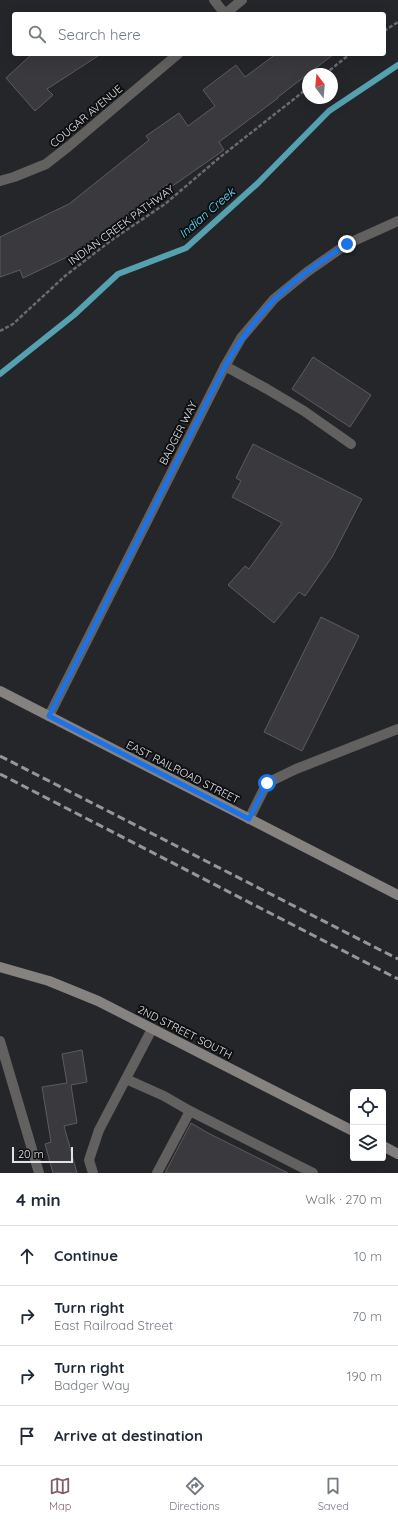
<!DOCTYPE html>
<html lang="en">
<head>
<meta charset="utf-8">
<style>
  body { margin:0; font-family:Quicksand,sans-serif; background:#f2f2f3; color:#1f2937 }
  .controls { position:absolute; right:12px; bottom:12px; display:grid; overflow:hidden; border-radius:4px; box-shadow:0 4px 16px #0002 }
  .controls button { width:36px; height:36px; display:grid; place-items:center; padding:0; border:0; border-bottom:1px solid #e0e1e3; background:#fff; color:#1f2937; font:20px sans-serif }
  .compass { position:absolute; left:302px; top:68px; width:36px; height:36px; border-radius:50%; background:#fff; box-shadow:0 4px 16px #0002; rotate:344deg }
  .scale { position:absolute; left:12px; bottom:10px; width:61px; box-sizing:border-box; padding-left:4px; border:2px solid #e1e2e5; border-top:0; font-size:11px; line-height:14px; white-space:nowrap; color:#e1e2e5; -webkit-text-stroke:3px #0e0f11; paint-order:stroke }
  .stop { position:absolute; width:12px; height:12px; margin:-9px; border:3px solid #1a73e8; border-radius:50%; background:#fff }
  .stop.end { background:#1a73e8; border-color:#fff; box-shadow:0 1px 4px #0008 }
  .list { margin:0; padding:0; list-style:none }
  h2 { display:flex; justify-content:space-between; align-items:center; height:52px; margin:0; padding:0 16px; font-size:17px }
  h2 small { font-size:13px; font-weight:400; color:#747a83 }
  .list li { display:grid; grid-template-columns:26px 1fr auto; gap:12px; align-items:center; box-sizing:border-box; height:60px; padding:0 16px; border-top:1px solid #e0e1e3 }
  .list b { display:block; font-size:15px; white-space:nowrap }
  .list p { margin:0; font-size:13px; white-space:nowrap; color:#747a83 }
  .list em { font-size:13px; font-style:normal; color:#747a83 }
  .icon { flex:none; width:22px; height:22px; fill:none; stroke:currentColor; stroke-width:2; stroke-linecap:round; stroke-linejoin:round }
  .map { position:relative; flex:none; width:398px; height:1173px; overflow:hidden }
  .search { position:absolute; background:#fff; box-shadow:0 4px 16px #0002; left:12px; right:12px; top:12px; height:44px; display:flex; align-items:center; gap:10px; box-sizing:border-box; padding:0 14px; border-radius:4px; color:#747a83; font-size:15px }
  .sheet { height:292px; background:#fff }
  nav { display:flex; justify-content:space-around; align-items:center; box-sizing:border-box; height:56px; border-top:1px solid #e0e1e3; background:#fff; font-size:11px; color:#747a83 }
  nav a { display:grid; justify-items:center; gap:2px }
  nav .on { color:#7e5c6a }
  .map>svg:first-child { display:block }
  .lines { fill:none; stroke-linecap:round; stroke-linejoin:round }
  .stream { stroke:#55a1b0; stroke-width:6 }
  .building { fill:#3a393d; stroke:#5d5b5f }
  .path { stroke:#6a6b6f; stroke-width:2.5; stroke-dasharray:4 2; stroke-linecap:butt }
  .lane { stroke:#63615f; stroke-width:10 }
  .street { stroke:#63615f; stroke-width:10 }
  .secondary { stroke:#858280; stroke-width:10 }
  .rail { stroke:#95969a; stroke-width:3; stroke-dasharray:8 4; stroke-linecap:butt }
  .route { stroke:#1a73e8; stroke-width:5 }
  .labels { text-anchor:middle; stroke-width:4; stroke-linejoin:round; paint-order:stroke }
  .street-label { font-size:11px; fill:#e1e2e5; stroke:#0e0f11 }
  .water-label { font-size:12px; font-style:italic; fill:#61e2fe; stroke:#0e0f11 }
</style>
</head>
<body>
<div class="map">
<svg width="398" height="1173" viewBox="0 0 398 1173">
  <rect width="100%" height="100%" fill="#25262a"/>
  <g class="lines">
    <polyline class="stream" points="0,374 74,315 118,274 186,248 258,183 329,111 398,65"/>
  </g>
  <g class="building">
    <polygon points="32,54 101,54 47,89 53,95 35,111 6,78"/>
    <polygon points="276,54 334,54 278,97 278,98 219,142 224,150 171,187 169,183 88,247 23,278 20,270 0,277 0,237 69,204 149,140 146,136 179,113 188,126 215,106 203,90 236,65 245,77"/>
    <polygon points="313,357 371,395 350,427 292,389"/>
    <polygon points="253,444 362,499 332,557 305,596 299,592 274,623 228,585 245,566 249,569 282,523 232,497 241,481 236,478"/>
    <polygon points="321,617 359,636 302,751 264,732"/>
    <polygon points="82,1050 87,1082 71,1085 77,1123 64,1126 77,1173 53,1173 45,1144 51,1142 42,1087 67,1083 62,1054"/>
    <polygon points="191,1123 208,1133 288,1173 165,1173"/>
  </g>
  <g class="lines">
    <g class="path">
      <polyline points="384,31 398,22"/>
      <polyline points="325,74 350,54"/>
      <polyline points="0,331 13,324 65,276 113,239 165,204 219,158 308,88"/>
    </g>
    <g class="lane">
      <polyline points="225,366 267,389 304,411 351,444"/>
      <polyline points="249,819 267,783 296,769 398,729"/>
      <polyline points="0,1041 39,1173"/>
      <polyline points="126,1079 164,1096 190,1111"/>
      <polyline points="93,1173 89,1160 99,1130 152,1029"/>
      <polyline points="157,1173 190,1111 313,1173"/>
    </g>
    <g class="street">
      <polyline points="214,0 225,14"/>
      <polyline points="225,14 242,0"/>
      <polyline points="0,181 14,177 46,164 69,146 178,54"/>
      <polyline points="49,716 225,366 241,338 274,299 307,272 347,244 398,221"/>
    </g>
    <g class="secondary">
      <polyline points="0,691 398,895"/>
      <polyline points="0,967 49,981 98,1001 353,1131"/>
      <polyline points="383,1146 398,1154"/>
    </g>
    <g class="rail">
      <polyline points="0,756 398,959"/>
      <polyline points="0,774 398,979"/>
    </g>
  </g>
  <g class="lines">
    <path class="route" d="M 267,783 L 249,819 L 49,716 L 225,366 C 239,342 254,320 274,300 C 296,278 322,261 347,244"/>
  </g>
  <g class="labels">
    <g class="street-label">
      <text transform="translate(86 116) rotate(-40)" y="4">COUGAR AVENUE</text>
      <text transform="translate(121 225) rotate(-36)" y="4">INDIAN CREEK PATHWAY</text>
      <text transform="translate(178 433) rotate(-63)" y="4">BADGER WAY</text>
      <text transform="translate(183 772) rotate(27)" y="4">EAST RAILROAD STREET</text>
      <text transform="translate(185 1032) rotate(27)" y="4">2ND STREET SOUTH</text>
    </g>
    <g class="water-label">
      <text transform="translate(207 213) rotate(-41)" y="4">Indian Creek</text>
    </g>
  </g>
</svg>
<div class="controls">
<button><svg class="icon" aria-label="locate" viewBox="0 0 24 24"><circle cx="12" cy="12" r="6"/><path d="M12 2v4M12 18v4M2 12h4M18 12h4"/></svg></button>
<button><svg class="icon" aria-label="layers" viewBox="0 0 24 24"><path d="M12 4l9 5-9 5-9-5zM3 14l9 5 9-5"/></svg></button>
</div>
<svg class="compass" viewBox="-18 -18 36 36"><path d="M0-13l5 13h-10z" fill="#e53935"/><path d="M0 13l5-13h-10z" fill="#747a83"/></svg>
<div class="scale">20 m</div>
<div class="stop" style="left:267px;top:783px"></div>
<div class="stop end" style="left:347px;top:244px"></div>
<div class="search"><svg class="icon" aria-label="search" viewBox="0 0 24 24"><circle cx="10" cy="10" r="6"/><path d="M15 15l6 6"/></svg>Search here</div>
</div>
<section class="sheet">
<h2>4 min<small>Walk · 270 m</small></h2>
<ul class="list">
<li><svg class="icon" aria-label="ahead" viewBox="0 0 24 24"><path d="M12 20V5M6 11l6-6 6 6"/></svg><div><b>Continue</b></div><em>10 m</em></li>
<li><svg class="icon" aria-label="right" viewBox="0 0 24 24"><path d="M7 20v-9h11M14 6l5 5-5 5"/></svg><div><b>Turn right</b><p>East Railroad Street</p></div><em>70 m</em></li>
<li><svg class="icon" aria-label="right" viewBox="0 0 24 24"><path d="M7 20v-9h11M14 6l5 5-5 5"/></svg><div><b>Turn right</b><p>Badger Way</p></div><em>190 m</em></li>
<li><svg class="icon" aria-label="arrive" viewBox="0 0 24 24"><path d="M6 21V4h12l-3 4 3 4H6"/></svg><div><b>Arrive at destination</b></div></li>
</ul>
</section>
<nav>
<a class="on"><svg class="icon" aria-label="map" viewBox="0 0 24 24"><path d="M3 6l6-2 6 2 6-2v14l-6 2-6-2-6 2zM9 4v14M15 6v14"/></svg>Map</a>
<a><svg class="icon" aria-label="directions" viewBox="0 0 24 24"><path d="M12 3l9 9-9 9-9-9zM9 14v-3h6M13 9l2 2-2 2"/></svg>Directions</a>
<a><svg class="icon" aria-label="saved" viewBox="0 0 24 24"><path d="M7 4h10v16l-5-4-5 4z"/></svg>Saved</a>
</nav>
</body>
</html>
